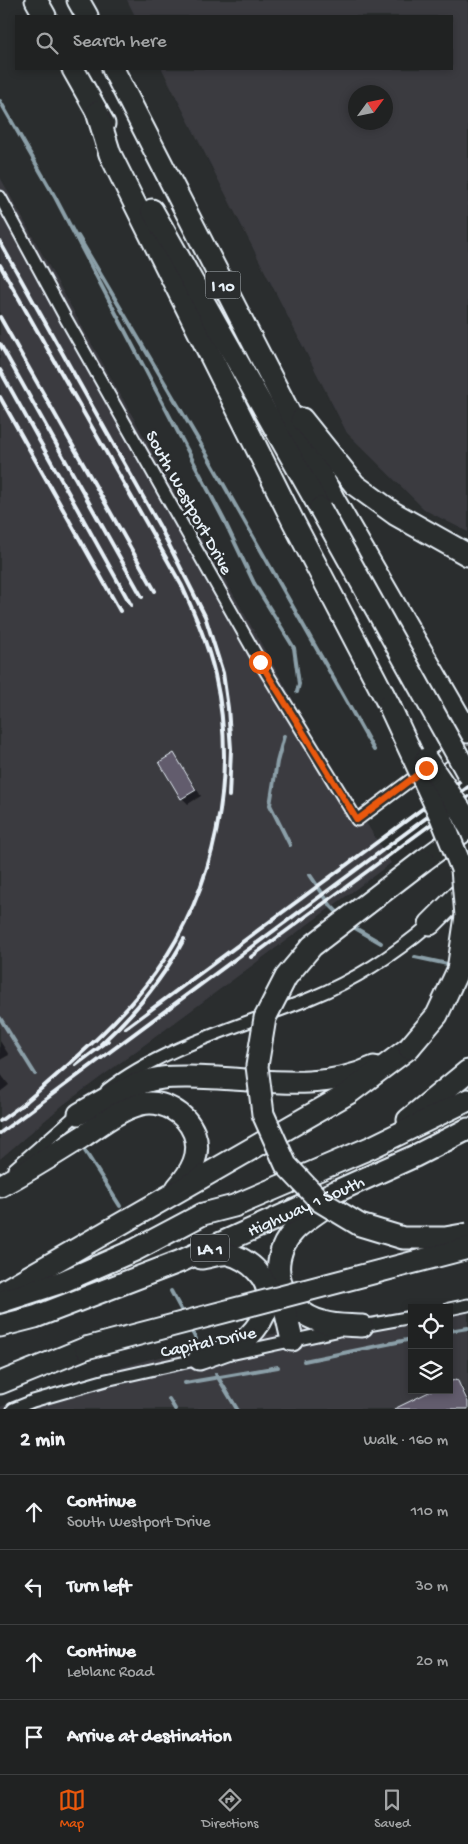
<!DOCTYPE html>
<html lang="en">
<head>
<meta charset="utf-8">
<style>
  body { margin:0; font-family:"Gochi Hand",sans-serif; background:#2d2f2f; color:#f1f3f6 }
  .controls { position:absolute; right:15px; bottom:15px; display:grid; overflow:hidden; border-radius:0px; box-shadow:0 2px 8px #0003 }
  .controls button { width:45px; height:45px; display:grid; place-items:center; padding:0; border:0; border-bottom:1px solid #3d3f40; background:#202222; color:#f1f3f6; font:25px sans-serif }
  .compass { position:absolute; left:348px; top:85px; width:45px; height:45px; border-radius:50%; background:#202222; box-shadow:0 2px 8px #0003; rotate:57deg }
  .stop { position:absolute; width:15px; height:15px; margin:-11px; border:4px solid #ea580c; border-radius:50%; background:#fff }
  .stop.end { background:#ea580c; border-color:#fff; box-shadow:0 1px 5px #0008 }
  .list { margin:0; padding:0; list-style:none }
  h2 { display:flex; justify-content:space-between; align-items:center; height:65px; margin:0; padding:0 20px; font-size:21px }
  h2 small { font-size:16px; font-weight:400; color:#a2a4a5 }
  .list li { display:grid; grid-template-columns:32px 1fr auto; gap:15px; align-items:center; box-sizing:border-box; height:75px; padding:0 20px; border-top:1px solid #3d3f40 }
  .list b { display:block; font-size:19px; white-space:nowrap }
  .list p { margin:0; font-size:16px; white-space:nowrap; color:#a2a4a5 }
  .list em { font-size:16px; font-style:normal; color:#a2a4a5 }
  .icon { flex:none; width:28px; height:28px; fill:none; stroke:currentColor; stroke-width:2; stroke-linecap:round; stroke-linejoin:round }
  .map { position:relative; flex:none; width:468px; height:1409px; overflow:hidden }
  .search { position:absolute; background:#202222; box-shadow:0 2px 8px #0003; left:15px; right:15px; top:15px; height:55px; display:flex; align-items:center; gap:12px; box-sizing:border-box; padding:0 18px; border-radius:0px; color:#a2a4a5; font-size:19px }
  .sheet { height:365px; background:#202222 }
  nav { display:flex; justify-content:space-around; align-items:center; box-sizing:border-box; height:70px; border-top:1px solid #3d3f40; background:#202222; font-size:14px; color:#a2a4a5 }
  nav a { display:grid; justify-items:center; gap:2px }
  nav .on { color:#ea580c }
  .map>svg:first-child { display:block }
  .built { fill:#3b3b41; fill-rule:evenodd }
  .shadow { fill:#0007 }
  .lines { fill:none; stroke-linecap:round; stroke-linejoin:round }
  .stream { stroke:#8b9fa8; stroke-width:4 }
  .building { fill:#625c6d; stroke:#e8f1f8 }
  .street-casing { stroke:#e8f1f8; stroke-width:15 }
  .highway-casing { stroke:#e8f1f8; stroke-width:25 }
  .street { stroke:#2a2d2e; stroke-width:11 }
  .highway { stroke:#2a2d2e; stroke-width:21 }
  .rail { stroke:#e8f1f8; stroke-width:4 }
  .highway-bridge-casing { stroke:#e8f1f8; stroke-width:25; stroke-linecap:butt }
  .highway-bridge { stroke:#2a2d2e; stroke-width:21 }
  .route { stroke:#ea580c; stroke-width:6 }
  .labels { text-anchor:middle; stroke-width:5; stroke-linejoin:round; paint-order:stroke }
  .shield { fill:#2a2d2e; stroke:#afb6bb; stroke-width:1 }
  .shield-label { font-size:16px; font-weight:bold; fill:#e8f1f8 }
  .street-label { font-size:18px; fill:#e8f1f8; stroke:#2a2d2e }
</style>
</head>
<body>
<div class="map">
<svg width="468" height="1409" viewBox="0 0 468 1409">
  <rect width="100%" height="100%" fill="#2a2d2e"/>
  <filter id="ink" filterUnits="userSpaceOnUse"><feTurbulence type="fractalNoise" baseFrequency=".02" numOctaves="2"/><feDisplacementMap in="SourceGraphic" scale="10" xChannelSelector="R" yChannelSelector="G"/><feConvolveMatrix kernelMatrix="1 2 1 2 8 2 1 2 1" color-interpolation-filters="sRGB"/></filter>
  <g filter="url(#ink)">
    <g class="built">
      <path d="M 127,0 L 468,0 L 468,532 L 425,510 L 347,433 L 162,69 L 452,69 L 452,16 L 135,16 ZM 386,92 L 386,122 L 356,122 L 356,92 Z"/>
      <polygon points="0,177 86,334 323,753 391,863 63,1105 0,1159"/>
      <polygon points="468,1299 468,1409 0,1409 0,1407 65,1384 147,1360 212,1345 412,1309 412,1390 449,1390 449,1308 418,1308"/>
    </g>
    <g class="shadow">
      <polygon points="174,755 179,761 201,796 188,804 182,798 161,762"/>
      <polygon points="0,1041 9,1055 0,1060"/>
      <polygon points="0,1073 9,1085 0,1092"/>
      <polygon points="456,1380 462,1386 468,1398 468,1409 397,1409 449,1390"/>
    </g>
    <g class="lines">
      <g class="stream">
        <polyline points="0,101 55,197 225,522 254,583 294,648 299,684 297,692"/>
        <polyline points="78,236 199,441 374,750"/>
        <polyline points="284,736 277,762 270,805 290,845"/>
        <polyline points="310,875 331,906 340,915"/>
        <polyline points="350,925 381,943"/>
        <polyline points="415,957 452,965"/>
        <polyline points="0,1018 35,1074"/>
        <polyline points="85,1151 120,1206"/>
        <polyline points="171,1291 184,1315"/>
        <polyline points="190,1328 196,1339"/>
        <polyline points="449,1331 468,1328"/>
        <polyline points="304,1361 412,1339"/>
        <polyline points="216,1374 237,1409"/>
        <polyline points="185,1383 278,1367"/>
        <polyline points="169,1399 175,1409"/>
      </g>
    </g>
    <g class="building">
      <polygon points="174,753 196,790 181,799 159,762"/>
      <polygon points="457,1379 468,1402 468,1409 394,1409 433,1390 449,1390 449,1382"/>
    </g>
    <g class="lines">
      <g class="street-casing">
        <g id="street">
          <polyline points="0,197 66,319 260,662 357,820 456,746"/>
          <path d="M 107,1090 C 163,1046 246,1025 311,998 C 355,980 394,955 430,924"/>
          <polyline points="14,1169 81,1111"/>
          <polyline points="449,1309 468,1305"/>
          <polyline points="357,1327 412,1317"/>
          <polyline points="235,1353 336,1331"/>
          <polyline points="13,1409 33,1401 106,1380 204,1358"/>
        </g>
      </g>
      <g class="highway-casing">
        <g id="highway">
          <polyline points="36,0 45,16"/>
          <polyline points="78,0 87,16"/>
          <polyline points="73,69 104,124"/>
          <polyline points="113,69 334,500 468,732"/>
          <polyline points="97,112 110,154 294,523 389,705"/>
          <polyline points="152,210 320,508"/>
          <polyline points="302,419 355,485 395,514 468,555"/>
          <polyline points="424,860 468,828"/>
          <polyline points="430,924 468,886"/>
          <path d="M 79,1114 C 105,1099 132,1082 162,1078 C 169,1077 178,1077 185,1077 C 247,1076 315,1095 374,1067"/>
          <polyline points="408,1120 468,1071"/>
          <path d="M 0,1186 C 28,1171 55,1154 82,1137 C 100,1125 120,1109 141,1104 C 162,1099 186,1113 194,1133 C 202,1154 191,1172 177,1188"/>
          <path d="M 331,1203 C 320,1211 302,1222 294,1231 C 263,1263 282,1312 323,1322 C 335,1326 349,1325 362,1326"/>
          <polyline points="2,1292 349,1093 409,1048"/>
          <polyline points="281,1292 292,1340"/>
          <polyline points="0,1302 62,1282 135,1250 203,1214 234,1206 372,1147 468,1100"/>
          <path id="s1" d="M 0,1326 L 35,1317 L 181,1261 L 415,1156 L 468,1129"/>
          <path d="M 199,1359 C 212,1354 237,1347 247,1338 C 267,1318 278,1294 257,1271 C 250,1263 238,1256 228,1254 C 220,1253 209,1257 201,1258"/>
          <polyline points="0,1383 86,1348"/>
        </g>
      </g>
      <use href="#street" class="street"/>
      <use href="#highway" class="highway"/>
      <g class="rail">
        <polyline points="0,242 160,527 205,616 223,673 228,708 231,749 229,796"/>
        <path d="M 0,265 L 182,586 C 195,615 208,644 215,675 C 238,777 216,888 155,973 C 119,1024 68,1065 21,1106"/>
        <polyline points="0,317 155,591"/>
        <polyline points="0,344 142,597"/>
        <polyline points="0,370 131,605"/>
        <polyline points="0,397 120,611"/>
        <polyline points="251,957 468,797"/>
        <polyline points="126,1028 468,775"/>
        <path d="M 101,1044 C 135,1013 163,979 184,939"/>
        <polyline points="76,1065 108,1041"/>
        <polyline points="0,1121 26,1102"/>
        <polyline points="0,1133 468,787"/>
      </g>
      <g class="highway-bridge-casing">
        <g id="highway-bridge">
          <polyline points="320,508 468,774"/>
          <polyline points="389,705 441,817 462,869 466,916 458,970 437,1015 409,1048"/>
          <polyline points="426,759 462,812 468,825"/>
          <polyline points="424,860 312,946 286,977 265,1018 257,1066 263,1114 286,1165 320,1201 360,1225 403,1238 445,1238 468,1234"/>
          <polyline points="86,1348 468,1248"/>
        </g>
      </g>
      <use href="#highway-bridge" class="highway-bridge"/>
    </g>
  </g>
  <g class="lines" filter="url(#ink)">
    <polyline class="route" points="260,662 357,820 426,768"/>
  </g>
  <g class="labels">
    <g class="shield">
      <rect x="205.5" y="271.5" width="35" height="27" rx="4"/>
      <rect x="191" y="1234.5" width="38" height="27" rx="4"/>
    </g>
    <g class="shield-label">
      <text x="223" y="291">I 10</text>
      <text x="210" y="1254">LA 1</text>
    </g>
    <g class="street-label">
      <text transform="translate(190 502) rotate(61)" y="6">South Westport Drive</text>
      <text dy="6" stroke="none"><textPath href="#s1" startOffset="329">Highway 1 South</textPath></text>
      <text transform="translate(208 1341) rotate(-12)" y="6">Capital Drive</text>
    </g>
  </g>
</svg>
<div class="controls">
<button><svg class="icon" aria-label="locate" viewBox="0 0 24 24"><circle cx="12" cy="12" r="6"/><path d="M12 2v4M12 18v4M2 12h4M18 12h4"/></svg></button>
<button><svg class="icon" aria-label="layers" viewBox="0 0 24 24"><path d="M12 4l9 5-9 5-9-5zM3 14l9 5 9-5"/></svg></button>
</div>
<svg class="compass" viewBox="-18 -18 36 36"><path d="M0-13l5 13h-10z" fill="#e53935"/><path d="M0 13l5-13h-10z" fill="#a2a4a5"/></svg>
<div class="stop" style="left:260px;top:662px"></div>
<div class="stop end" style="left:426px;top:768px"></div>
<div class="search"><svg class="icon" aria-label="search" viewBox="0 0 24 24"><circle cx="10" cy="10" r="6"/><path d="M15 15l6 6"/></svg>Search here</div>
</div>
<section class="sheet">
<h2>2 min<small>Walk · 160 m</small></h2>
<ul class="list">
<li><svg class="icon" aria-label="ahead" viewBox="0 0 24 24"><path d="M12 20V5M6 11l6-6 6 6"/></svg><div><b>Continue</b><p>South Westport Drive</p></div><em>110 m</em></li>
<li><svg class="icon" aria-label="left" viewBox="0 0 24 24"><path d="M17 20v-9H6M10 6l-5 5 5 5"/></svg><div><b>Turn left</b></div><em>30 m</em></li>
<li><svg class="icon" aria-label="ahead" viewBox="0 0 24 24"><path d="M12 20V5M6 11l6-6 6 6"/></svg><div><b>Continue</b><p>Leblanc Road</p></div><em>20 m</em></li>
<li><svg class="icon" aria-label="arrive" viewBox="0 0 24 24"><path d="M6 21V4h12l-3 4 3 4H6"/></svg><div><b>Arrive at destination</b></div></li>
</ul>
</section>
<nav>
<a class="on"><svg class="icon" aria-label="map" viewBox="0 0 24 24"><path d="M3 6l6-2 6 2 6-2v14l-6 2-6-2-6 2zM9 4v14M15 6v14"/></svg>Map</a>
<a><svg class="icon" aria-label="directions" viewBox="0 0 24 24"><path d="M12 3l9 9-9 9-9-9zM9 14v-3h6M13 9l2 2-2 2"/></svg>Directions</a>
<a><svg class="icon" aria-label="saved" viewBox="0 0 24 24"><path d="M7 4h10v16l-5-4-5 4z"/></svg>Saved</a>
</nav>
</body>
</html>
